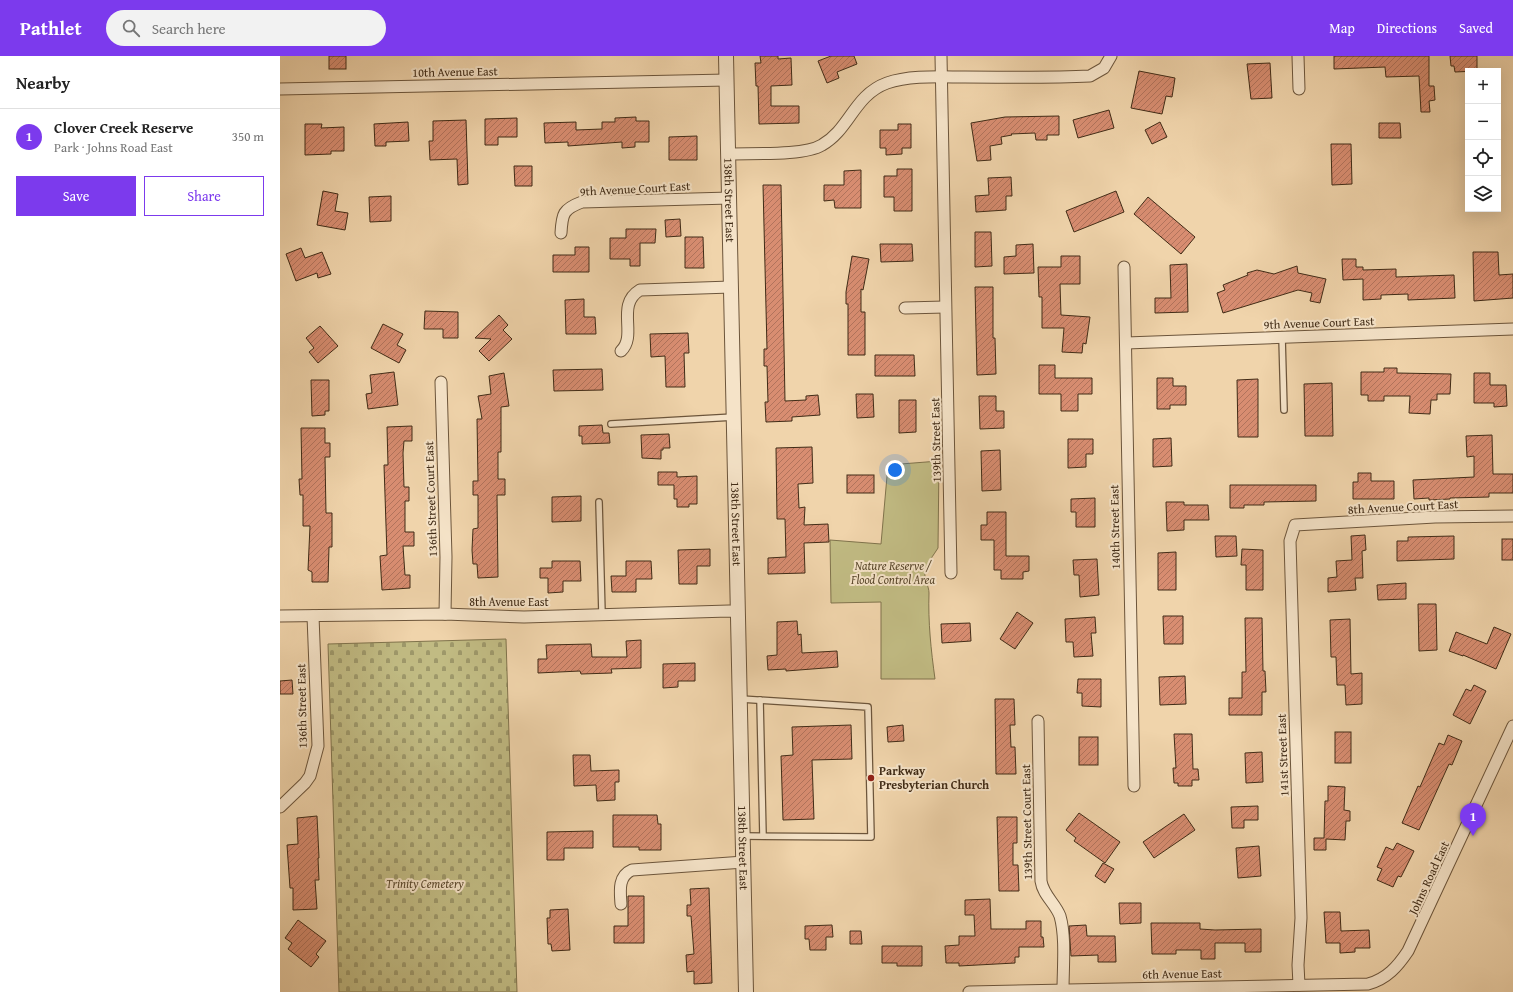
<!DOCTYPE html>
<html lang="en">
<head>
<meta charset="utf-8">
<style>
  body { margin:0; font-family:"Gentium Book Plus",serif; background:#f2f2f2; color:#222 }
  .controls { position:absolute; right:12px; top:12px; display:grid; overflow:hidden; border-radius:0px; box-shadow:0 4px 16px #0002 }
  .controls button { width:36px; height:36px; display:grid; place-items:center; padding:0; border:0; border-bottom:1px solid #e0e0e0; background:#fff; color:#222; font:20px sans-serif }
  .you { position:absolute; left:615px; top:414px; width:14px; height:14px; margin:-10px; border:3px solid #fff; border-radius:50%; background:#1a73e8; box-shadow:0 0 0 6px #1a73e833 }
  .badge { display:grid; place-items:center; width:26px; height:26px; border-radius:50%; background:#7c3aed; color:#fff; font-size:13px; font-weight:700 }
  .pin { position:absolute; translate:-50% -33px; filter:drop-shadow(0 1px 2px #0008) }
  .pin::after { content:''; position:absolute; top:21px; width:14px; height:12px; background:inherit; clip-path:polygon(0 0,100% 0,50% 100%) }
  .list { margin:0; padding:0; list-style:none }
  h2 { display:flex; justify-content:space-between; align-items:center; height:52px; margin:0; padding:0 16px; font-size:17px }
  h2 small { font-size:13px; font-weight:400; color:#767676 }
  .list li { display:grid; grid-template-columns:26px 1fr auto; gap:12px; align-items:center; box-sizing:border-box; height:56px; padding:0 16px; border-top:1px solid #e0e0e0 }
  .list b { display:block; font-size:15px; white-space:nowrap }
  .list p { margin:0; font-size:13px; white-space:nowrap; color:#767676 }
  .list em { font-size:13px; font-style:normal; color:#767676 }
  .actions { display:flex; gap:8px; padding:12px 16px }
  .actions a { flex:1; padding:9px 0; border:1px solid #7c3aed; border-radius:0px; text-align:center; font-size:14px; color:#7c3aed }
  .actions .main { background:#7c3aed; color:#fff }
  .icon { flex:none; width:22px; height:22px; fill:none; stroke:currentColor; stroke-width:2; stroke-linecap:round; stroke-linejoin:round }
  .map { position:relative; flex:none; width:1233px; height:936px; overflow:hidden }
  header { display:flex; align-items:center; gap:24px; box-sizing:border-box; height:56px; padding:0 20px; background:#7c3aed; color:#fff }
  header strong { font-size:19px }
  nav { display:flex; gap:22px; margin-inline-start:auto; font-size:14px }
  .search { width:280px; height:36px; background:#f2f2f2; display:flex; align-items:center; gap:10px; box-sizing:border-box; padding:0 14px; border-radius:22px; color:#767676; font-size:15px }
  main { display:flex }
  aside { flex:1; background:#fff }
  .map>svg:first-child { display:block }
  .cemetery { fill:url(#cemetery-stones); stroke:#80734c }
  .park { fill:#c1bb83; stroke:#80734c }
  .building { fill:url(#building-hatch); stroke:#402b16 }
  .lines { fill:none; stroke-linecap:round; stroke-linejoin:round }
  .service-casing { stroke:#6c553b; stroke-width:8 }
  .minor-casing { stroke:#6c553b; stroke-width:13 }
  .tertiary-casing { stroke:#6c553b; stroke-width:16 }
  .service { stroke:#f5e3c8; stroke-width:5.5 }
  .minor { stroke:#f5e3c8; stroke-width:11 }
  .tertiary { stroke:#f5e3c8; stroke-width:14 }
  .poi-dot { fill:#8f2418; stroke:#f5e3c8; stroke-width:1.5 }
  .labels { text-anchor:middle; stroke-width:4; stroke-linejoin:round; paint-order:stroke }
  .street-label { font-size:12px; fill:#402b16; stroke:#f5e3c8 }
  .park-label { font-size:12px; font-style:italic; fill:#5a482c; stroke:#f5e3c8 }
  .poi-label { font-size:12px; font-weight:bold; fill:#402b16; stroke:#f5e3c8; text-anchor:start }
</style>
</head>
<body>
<header>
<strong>Pathlet</strong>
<div class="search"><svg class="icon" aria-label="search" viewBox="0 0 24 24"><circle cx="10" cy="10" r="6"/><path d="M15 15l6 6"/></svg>Search here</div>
<nav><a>Map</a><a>Directions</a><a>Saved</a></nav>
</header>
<main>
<aside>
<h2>Nearby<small></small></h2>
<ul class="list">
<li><span class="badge">1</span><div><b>Clover Creek Reserve</b><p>Park · Johns Road East</p></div><em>350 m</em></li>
</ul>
<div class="actions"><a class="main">Save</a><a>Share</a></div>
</aside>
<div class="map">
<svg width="1233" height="936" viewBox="0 0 1233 936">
  <defs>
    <pattern id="cemetery-stones" width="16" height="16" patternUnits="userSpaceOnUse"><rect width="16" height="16" fill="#c1bb83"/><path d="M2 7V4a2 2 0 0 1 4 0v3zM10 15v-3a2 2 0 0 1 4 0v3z" fill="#9e986a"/></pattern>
    <pattern id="building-hatch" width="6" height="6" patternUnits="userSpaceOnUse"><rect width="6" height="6" fill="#d88d71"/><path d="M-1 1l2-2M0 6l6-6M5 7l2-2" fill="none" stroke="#b1735c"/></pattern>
  </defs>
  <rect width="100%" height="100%" fill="#f0d4ab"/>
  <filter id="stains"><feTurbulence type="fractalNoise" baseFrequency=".005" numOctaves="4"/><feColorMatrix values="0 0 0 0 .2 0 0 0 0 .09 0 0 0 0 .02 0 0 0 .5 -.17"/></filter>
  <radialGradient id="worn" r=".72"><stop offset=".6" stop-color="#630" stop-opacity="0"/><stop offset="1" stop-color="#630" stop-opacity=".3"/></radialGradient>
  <polygon class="cemetery" points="226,583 237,936 59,936 48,588"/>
  <path class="park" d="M 659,405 L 658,492 C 653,500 647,507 645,516 C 644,524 649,530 649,537 C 648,566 651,594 655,623 L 601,623 L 601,546 L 551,547 L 550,484 L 601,488 L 608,409 Z"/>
  <g class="building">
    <rect x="49" y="0" width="17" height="13"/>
    <polygon points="480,0 498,0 498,3 511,2 512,29 491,30 491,50 519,50 519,67 479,68 478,30 476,30 475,7 481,7"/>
    <polygon points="551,0 574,0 577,8 557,16 559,22 547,27 538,5"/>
    <polygon points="1054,0 1149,0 1149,30 1154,30 1155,44 1149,45 1150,56 1141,56 1139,20 1106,21 1105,11 1054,13"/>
    <polygon points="1170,0 1197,0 1197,15 1175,16 1174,10 1171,10"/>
    <polygon points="990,7 992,42 971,43 967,8"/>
    <polygon points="859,15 895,22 892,41 886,40 882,58 851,52"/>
    <polygon points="829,54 834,72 798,82 793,64"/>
    <polygon points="779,60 779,79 767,79 767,84 756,84 755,77 731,78 732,79 721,81 722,88 710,90 711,104 697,105 691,67 725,61"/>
    <polygon points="356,61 356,65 369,65 369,86 355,86 355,91 342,92 342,86 288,90 288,86 265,87 264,67 296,66 296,74 322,73 322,66 335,66 335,62"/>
    <polygon points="237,62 237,81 218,81 218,89 205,89 205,63"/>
    <polygon points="186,64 188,128 178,129 177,103 150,104 149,85 153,85 153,65"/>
    <polygon points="128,66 129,85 106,86 106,90 95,90 94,68"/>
    <polygon points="880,66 887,81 872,88 865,74"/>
    <polygon points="1099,67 1120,67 1121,82 1099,82"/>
    <polygon points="25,68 42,68 41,72 64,71 64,95 51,95 51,98 25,99"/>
    <polygon points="618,68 631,68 631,92 622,92 622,98 606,99 606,92 600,92 600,74 618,74"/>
    <polygon points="417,80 417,104 389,104 389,81"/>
    <polygon points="1051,88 1071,88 1072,128 1052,129"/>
    <polygon points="234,110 252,110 252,130 235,130"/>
    <polygon points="617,113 632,113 632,155 614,155 614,141 604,141 604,120 617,120"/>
    <polygon points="581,114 581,152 555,152 554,144 544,145 544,129 564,129 564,115"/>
    <polygon points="731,121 732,140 726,140 726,154 696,156 695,140 709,139 708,122"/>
    <polygon points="483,129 501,129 505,345 526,344 526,340 538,339 540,359 512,361 512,365 486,366 485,346 488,346 487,310 484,310 484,293 487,293"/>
    <polygon points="43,135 58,138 55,155 68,157 65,174 37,169"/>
    <polygon points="836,135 844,156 794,176 786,155"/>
    <polygon points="111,140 111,165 90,166 89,141"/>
    <polygon points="868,141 915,181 901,198 854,158"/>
    <polygon points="400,163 401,180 386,181 385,164"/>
    <polygon points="346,173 376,173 375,187 360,187 360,210 350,210 350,203 330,203 330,182 346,182"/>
    <polygon points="695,176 711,176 712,210 695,211"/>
    <polygon points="405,181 423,181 424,212 405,212"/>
    <polygon points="600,188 632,188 633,205 601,206"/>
    <polygon points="753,188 754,217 724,218 724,201 736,200 736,189"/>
    <polygon points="295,191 309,191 309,216 273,216 273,199 295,199"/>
    <polygon points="21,192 25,202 42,196 51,218 38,222 37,217 16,225 6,198"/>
    <polygon points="1193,196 1218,196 1219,219 1233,218 1233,242 1194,245"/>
    <polygon points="572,200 589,203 583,234 581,233 581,256 585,256 585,299 568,299 568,248 566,248 566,236"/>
    <polygon points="781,200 800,200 800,228 780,228 781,259 810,261 806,288 803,287 802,297 782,296 784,272 762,272 762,241 759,241 758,211 781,211"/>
    <polygon points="1062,203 1076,203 1076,211 1083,211 1083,214 1116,213 1116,221 1174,219 1175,242 1128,244 1128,238 1101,239 1101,243 1083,244 1083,223 1063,224"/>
    <polygon points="907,208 908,256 875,257 875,242 891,242 890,209"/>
    <polygon points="1017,210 1018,217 1046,223 1040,247 1030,245 1032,237 1018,234 943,257 937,237 945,234 943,229 968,219 967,217 977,214 994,218"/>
    <polygon points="695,231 713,231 713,282 715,282 716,318 697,319"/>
    <polygon points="304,243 304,261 315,261 316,278 286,278 285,244"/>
    <polygon points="145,255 178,256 178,282 163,282 163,273 144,273"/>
    <polygon points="219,259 228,269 223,274 232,283 209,305 199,295 211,283 195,282"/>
    <polygon points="103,268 123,278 117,289 126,294 119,307 91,292"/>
    <polygon points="40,270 58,290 38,307 29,296 34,292 26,282"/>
    <polygon points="408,277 409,297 404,297 405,331 386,331 385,300 371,301 370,278"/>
    <polygon points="595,299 634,299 635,320 595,320"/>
    <polygon points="759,309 775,309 775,322 812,322 812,338 798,338 798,355 781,355 781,338 759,338"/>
    <polygon points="1104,312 1117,312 1117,317 1171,318 1170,338 1157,338 1157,344 1151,344 1150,358 1129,357 1130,340 1104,340 1104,345 1088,345 1088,339 1081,339 1081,316 1104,316"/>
    <polygon points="322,313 323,334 274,335 273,314"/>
    <polygon points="114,316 118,349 88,353 86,338 92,337 90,319"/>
    <polygon points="224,317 229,350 221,351 221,396 218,396 218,423 225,423 225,439 217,439 218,521 198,522 197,508 193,508 192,494 193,473 198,472 198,439 193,439 193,425 198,425 197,363 202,363 198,340 211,338 209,320"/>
    <polygon points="1194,317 1210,317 1210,329 1226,329 1227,350 1214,351 1214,347 1194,347"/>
    <polygon points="877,322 893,322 893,330 906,330 906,349 890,349 890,353 877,353"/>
    <polygon points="978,323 978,381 958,381 957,324"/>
    <polygon points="31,324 49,324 49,355 45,355 45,359 32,360"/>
    <polygon points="1052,327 1053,380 1025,380 1024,328"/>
    <polygon points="576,338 593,338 594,361 577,362"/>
    <polygon points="699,340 716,340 716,355 724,355 724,372 700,373"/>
    <polygon points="619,344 636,344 636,376 619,377"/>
    <polygon points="322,369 323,377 329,377 330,387 302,388 302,380 299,380 299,370"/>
    <polygon points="132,370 132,385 124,385 123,397 124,431 129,431 129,445 125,445 125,476 134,476 134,490 123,490 125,519 130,519 130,532 102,534 100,500 107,499 104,409 108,409 107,371"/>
    <polygon points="21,372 45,372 45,387 50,387 50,401 45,401 46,457 52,457 52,491 49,491 48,526 32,526 32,516 28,514 30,470 23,470 23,439 20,439 19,423 22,423"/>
    <polygon points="389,378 390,392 383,392 383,394 381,394 381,403 362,402 361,379"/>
    <polygon points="1212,379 1213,418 1233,418 1233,437 1209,437 1209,441 1170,442 1170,443 1149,444 1149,442 1134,443 1133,424 1194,421 1194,400 1187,401 1186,380"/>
    <polygon points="891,382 892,410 873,411 873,383"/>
    <polygon points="788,383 813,383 813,398 806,398 806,411 788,412"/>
    <polygon points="532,391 533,427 518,428 519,452 525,451 524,469 548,468 549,486 524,487 525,517 488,518 488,502 506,501 505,463 497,463 496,392"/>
    <polygon points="720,394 721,434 702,435 701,395"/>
    <polygon points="378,416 397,416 397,421 417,420 417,448 409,448 409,451 397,451 397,443 394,443 394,429 378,429"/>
    <polygon points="1078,417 1091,417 1091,425 1114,425 1114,443 1073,443 1073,426 1078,426"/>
    <rect x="567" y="419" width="27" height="18"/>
    <polygon points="950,429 1036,429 1036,445 984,446 984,449 964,449 964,452 950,452"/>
    <polygon points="301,440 301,465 272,466 272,441"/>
    <polygon points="815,442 815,471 796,471 796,456 791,456 791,443"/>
    <polygon points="886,446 904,446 904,449 928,449 929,464 904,464 904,474 887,475"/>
    <polygon points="707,456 726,456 726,500 749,500 749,515 743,516 743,523 721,523 721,514 714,514 714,484 701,484 701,469 707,469"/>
    <polygon points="1085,479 1086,494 1082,495 1083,522 1075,522 1076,534 1048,536 1048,522 1057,521 1056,505 1072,504 1071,480"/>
    <polygon points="935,480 956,480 957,500 936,501"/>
    <polygon points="1174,480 1174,503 1117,505 1117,485 1128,485 1128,481"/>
    <rect x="1222" y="483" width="11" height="21"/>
    <polygon points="430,493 430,510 417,510 417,528 399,528 398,494"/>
    <polygon points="962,493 983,494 983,534 966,534 966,509 961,509"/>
    <polygon points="896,496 896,534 878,534 878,497"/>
    <polygon points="817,503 819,539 800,541 799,519 794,519 793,504"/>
    <polygon points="272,505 300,505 301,525 283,525 283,536 268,537 268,522 260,522 260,512 272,512"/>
    <polygon points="346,505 371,505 372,523 356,523 356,536 332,536 331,520 346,520"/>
    <polygon points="1126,527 1126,543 1098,544 1097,529"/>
    <polygon points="1138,548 1156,548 1157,594 1139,595"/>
    <polygon points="737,556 753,567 735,593 720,583"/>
    <polygon points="883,560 903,560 903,588 884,588"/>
    <polygon points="815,561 816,577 811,577 813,600 794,601 793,586 786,586 785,563"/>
    <polygon points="965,562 982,562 983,615 985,615 986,636 982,636 982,659 949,659 949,642 962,642 962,616 966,616"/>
    <polygon points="1070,563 1071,618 1082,617 1082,648 1066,649 1065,629 1057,629 1056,601 1051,601 1050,564"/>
    <polygon points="517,565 518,579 521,578 522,597 557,595 558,611 506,615 506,613 488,614 487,600 497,599 497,566"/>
    <polygon points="690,567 691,585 662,587 661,568"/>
    <polygon points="1214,571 1231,578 1216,613 1183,599 1183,600 1169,595 1176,576 1207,588"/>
    <polygon points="361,584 361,612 331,613 332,617 301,618 300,615 258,617 258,603 267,603 266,589 311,588 312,601 347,601 346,585"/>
    <polygon points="415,607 415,625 398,625 398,631 383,632 383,608"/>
    <polygon points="905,620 906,648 880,649 879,621"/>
    <polygon points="798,623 821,623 821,651 802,650 802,637 797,637"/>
    <polygon points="12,624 13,638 0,638 0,625"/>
    <polygon points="1194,629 1206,635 1190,668 1173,659 1186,633 1191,635"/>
    <polygon points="715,643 734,643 735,669 730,669 731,691 735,691 736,718 716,718"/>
    <polygon points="571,669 572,703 532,704 534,763 503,764 501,700 513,699 512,671"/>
    <polygon points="623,669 624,685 608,686 607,671"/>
    <rect x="1055" y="676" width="16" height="31"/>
    <polygon points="894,678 912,678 913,713 918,713 919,724 912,724 912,730 898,730 898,727 894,727 893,712 896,712"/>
    <polygon points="1168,679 1182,685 1172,709 1169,708 1139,774 1122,767 1138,730 1140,731 1159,687 1164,689"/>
    <rect x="799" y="681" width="19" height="28"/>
    <polygon points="982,696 983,726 966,727 965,697"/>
    <polygon points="293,699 310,699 311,715 339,714 339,726 335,726 335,744 317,745 316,729 294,730"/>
    <polygon points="1048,730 1065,731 1064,754 1070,755 1070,765 1066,765 1065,784 1046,783 1046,794 1034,794 1034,782 1044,782 1045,745 1048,745"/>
    <polygon points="978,750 978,764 964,764 964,772 952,772 951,751"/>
    <polygon points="799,757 840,786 825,807 794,785 796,782 786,774"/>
    <polygon points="904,758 915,774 874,802 863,786"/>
    <polygon points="333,759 377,759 378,768 381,768 381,794 359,794 359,791 333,791"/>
    <polygon points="37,760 39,802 38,802 39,824 35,824 37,853 13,854 13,832 10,832 7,789 18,788 17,762"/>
    <polygon points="717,761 737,761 737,787 733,787 733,809 738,809 739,835 719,835"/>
    <polygon points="313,775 313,792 284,792 284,804 267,804 267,776"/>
    <polygon points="1117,787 1134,795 1121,821 1118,820 1113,831 1097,824 1102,813 1097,811 1106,791 1113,794"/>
    <polygon points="979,790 981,820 958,822 956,792"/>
    <polygon points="823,807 834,813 825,827 815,820"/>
    <polygon points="429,832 432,927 414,928 414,915 407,916 406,899 414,898 411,860 407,860 407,849 411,849 410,833"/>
    <polygon points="348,840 364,840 364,887 334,887 334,870 348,870"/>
    <polygon points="710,843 711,873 746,873 746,865 761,865 761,881 763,881 764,891 739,891 739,901 735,901 735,907 679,910 679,907 666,907 665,890 679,889 679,880 695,880 694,859 685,859 685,844"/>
    <polygon points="839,847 861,847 861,867 840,868"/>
    <polygon points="288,853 290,894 272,895 271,888 268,888 267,862 270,862 270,854"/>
    <polygon points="1044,856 1060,856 1061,875 1089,874 1090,892 1075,892 1075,896 1060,897 1060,887 1046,887"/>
    <polygon points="18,864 46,885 36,898 39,901 31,911 8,893 12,887 5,882"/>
    <polygon points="871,867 920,867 920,873 935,874 981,873 981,896 965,896 965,887 935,887 935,903 921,903 921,894 896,894 896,898 872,898"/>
    <polygon points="552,869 553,881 546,881 546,894 530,894 529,883 525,883 525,870"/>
    <polygon points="806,869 807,880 835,880 836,906 818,906 818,899 791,900 789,870"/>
    <polygon points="570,875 581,875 582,888 570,888"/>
    <polygon points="602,890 642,890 642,910 617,910 617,907 602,907"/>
  </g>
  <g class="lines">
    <g class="service-casing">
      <g id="service">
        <polyline points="1002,281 1004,354"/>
        <polyline points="331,368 454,361"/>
        <polyline points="319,446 322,558"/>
        <polyline points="461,643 588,651 591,781 463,780"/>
        <polyline points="480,644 483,780"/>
      </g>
    </g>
    <g class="minor-casing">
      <g id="minor">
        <polyline points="661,0 671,517"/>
        <polyline points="1018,0 1019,33"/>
        <polyline points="0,33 447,24"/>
        <path d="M 449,98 C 472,97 524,100 542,89 C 570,73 574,39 607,27 C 630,19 661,21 685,21 C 727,21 768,22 810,20 L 824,12 L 831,0"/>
        <path d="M 281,177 C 282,158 283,153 302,146 L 450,142"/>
        <polyline points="844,211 854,730"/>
        <polyline points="625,252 665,251"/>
        <polyline points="846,287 1233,273"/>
        <path d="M 341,295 C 358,279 335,249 360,234 L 451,231"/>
        <polyline points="161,326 166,501 165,558"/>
        <polyline points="0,560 165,558 244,561 449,555 458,556"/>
        <path d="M 758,665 L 761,825 C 763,839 775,847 780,860 C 786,881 783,912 783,934"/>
        <polyline points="0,751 25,727 30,720 38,690 33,560"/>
        <path d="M 341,848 C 340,835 338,820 352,814 L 464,806"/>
        <polyline points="1019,929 1018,909 1021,862 1010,485 1015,469 1155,461 1233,460"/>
        <path d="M 689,936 L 1088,928 C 1107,923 1118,910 1128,895 L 1233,670"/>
      </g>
    </g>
    <g class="tertiary-casing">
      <g id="tertiary">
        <path id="s1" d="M 446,0 L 466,936"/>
      </g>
    </g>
    <use href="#service" class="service"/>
    <use href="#minor" class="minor"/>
    <use href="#tertiary" class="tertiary"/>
  </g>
  <circle class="poi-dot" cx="591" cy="722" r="4"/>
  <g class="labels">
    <g class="street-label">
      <text transform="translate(175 16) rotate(-1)" y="4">10th Avenue East</text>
      <text transform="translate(355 133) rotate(-3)" y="4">9th Avenue Court East</text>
      <text dy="4" stroke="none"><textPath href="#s1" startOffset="144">138th Street East</textPath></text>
      <text transform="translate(1039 267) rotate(-2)" y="4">9th Avenue Court East</text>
      <text transform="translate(656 384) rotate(-91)" y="4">139th Street East</text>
      <text transform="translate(151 443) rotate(-92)" y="4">136th Street Court East</text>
      <text transform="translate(1123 451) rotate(-3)" y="4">8th Avenue Court East</text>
      <text dy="4" stroke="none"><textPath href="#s1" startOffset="468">138th Street East</textPath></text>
      <text transform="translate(835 471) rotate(-91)" y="4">140th Street East</text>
      <text x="229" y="550">8th Avenue East</text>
      <text transform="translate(22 650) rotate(-91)" y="4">136th Street East</text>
      <text transform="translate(1003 699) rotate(-92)" y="4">141st Street East</text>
      <text transform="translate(747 766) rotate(-91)" y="4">139th Street Court East</text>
      <text dy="4" stroke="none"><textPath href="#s1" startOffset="792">138th Street East</textPath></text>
      <text transform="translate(1149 822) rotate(-65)" y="4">Johns Road East</text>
      <text transform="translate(902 918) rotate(-1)" y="4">6th Avenue East</text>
    </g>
    <g class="park-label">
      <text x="613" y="514">Nature Reserve /<tspan x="613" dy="14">Flood Control Area</tspan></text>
      <text x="145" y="832">Trinity Cemetery</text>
    </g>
    <g class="poi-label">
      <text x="599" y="719">Parkway<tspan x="599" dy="14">Presbyterian Church</tspan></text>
    </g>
  </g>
  <rect width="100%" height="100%" filter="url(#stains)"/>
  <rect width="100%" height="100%" fill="url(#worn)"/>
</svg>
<div class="controls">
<button>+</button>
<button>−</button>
<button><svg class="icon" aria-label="locate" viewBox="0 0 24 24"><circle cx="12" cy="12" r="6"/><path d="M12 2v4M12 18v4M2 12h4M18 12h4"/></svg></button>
<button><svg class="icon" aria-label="layers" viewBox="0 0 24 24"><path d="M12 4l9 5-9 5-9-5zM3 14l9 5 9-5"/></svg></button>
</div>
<div class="you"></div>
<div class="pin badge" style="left:1193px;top:780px">1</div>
</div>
</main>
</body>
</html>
